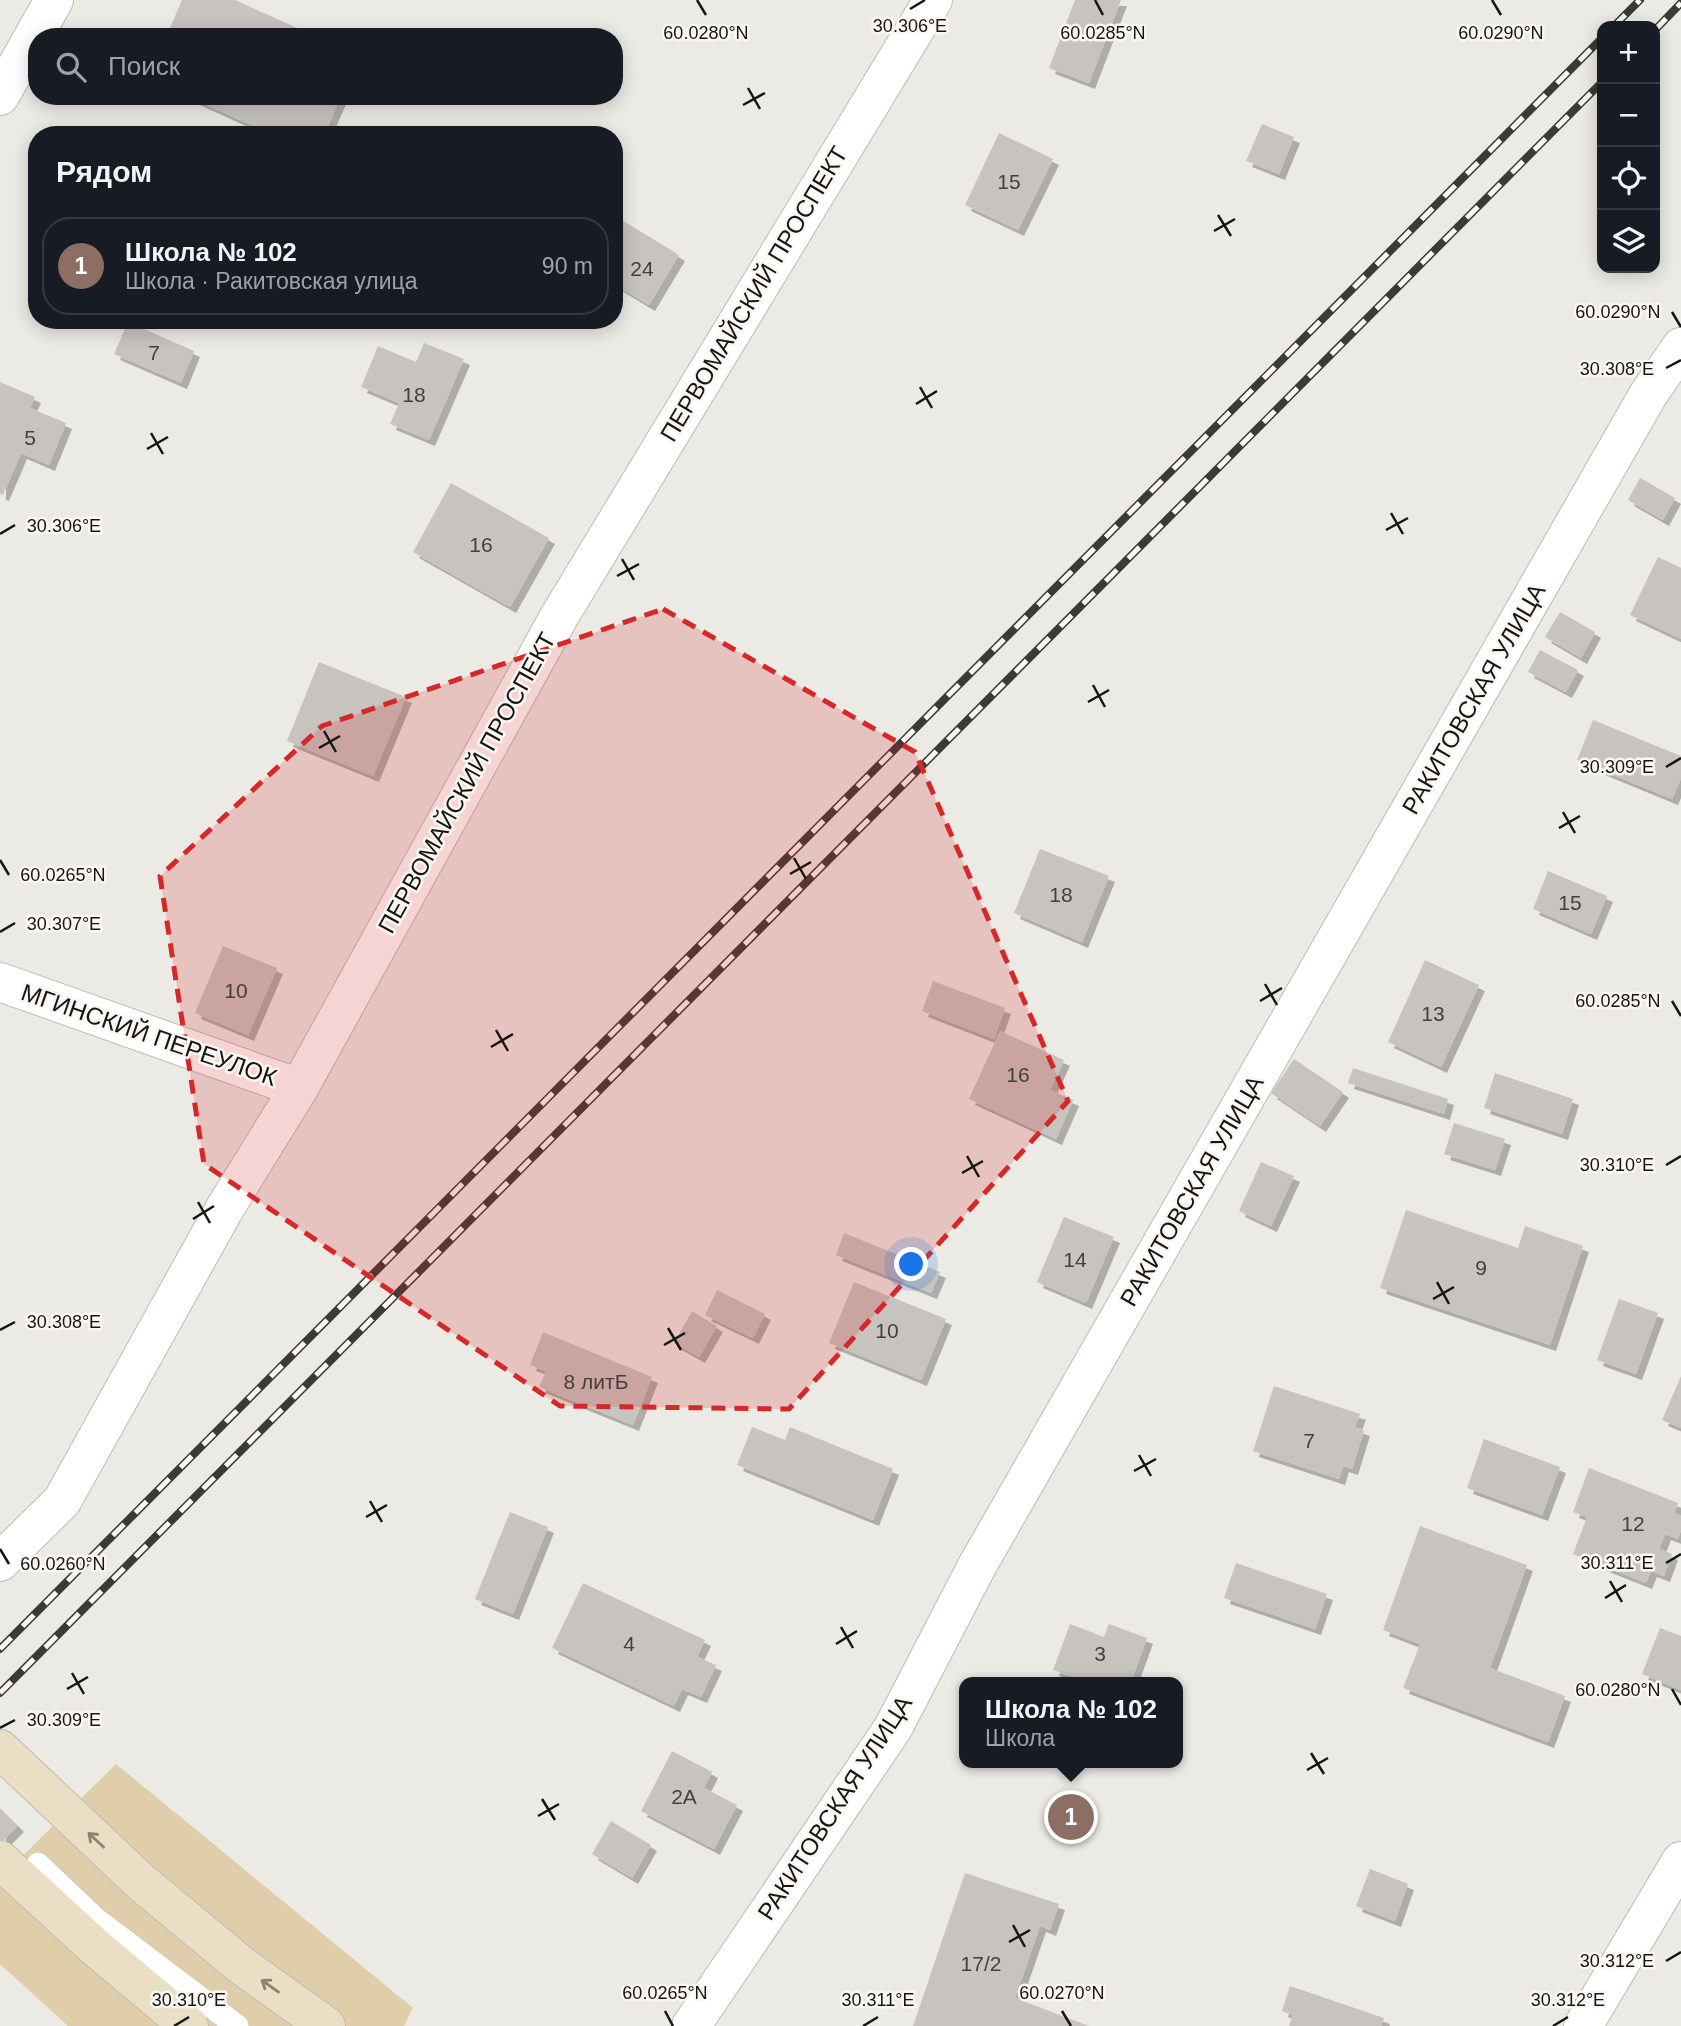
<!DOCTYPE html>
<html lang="ru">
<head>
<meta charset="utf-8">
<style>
  body { margin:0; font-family:Arial,sans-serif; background:#20242c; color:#f1f3f6 }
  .controls { position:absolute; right:21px; top:21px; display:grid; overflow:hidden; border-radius:14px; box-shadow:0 4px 18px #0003 }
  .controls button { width:63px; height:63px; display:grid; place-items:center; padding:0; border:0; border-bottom:2px solid #363941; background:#171b24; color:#f1f3f6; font:35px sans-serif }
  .you { position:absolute; left:912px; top:1265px; width:24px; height:24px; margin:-18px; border:5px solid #fff; border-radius:50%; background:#1a73e8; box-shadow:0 0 0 10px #1a73e833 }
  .badge { display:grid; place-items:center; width:46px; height:46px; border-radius:50%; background:#0b8043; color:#fff; font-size:23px; font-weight:700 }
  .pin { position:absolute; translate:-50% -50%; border:4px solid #fff; box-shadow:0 2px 7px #0006 }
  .popup { position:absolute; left:959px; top:1677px; width:224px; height:91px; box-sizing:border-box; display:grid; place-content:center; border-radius:14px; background:#171b24; filter:drop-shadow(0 2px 5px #0005); font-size:23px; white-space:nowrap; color:#9ea1a6 }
  .popup b { font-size:26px; color:#f1f3f6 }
  .popup::after { content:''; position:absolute; left:50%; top:100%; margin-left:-14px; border:14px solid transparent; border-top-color:#171b24 }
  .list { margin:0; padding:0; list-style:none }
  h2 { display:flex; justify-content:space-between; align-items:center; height:91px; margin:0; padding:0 28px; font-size:30px }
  h2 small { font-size:23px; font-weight:400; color:#9ea1a6 }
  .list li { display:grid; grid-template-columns:46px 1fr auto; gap:21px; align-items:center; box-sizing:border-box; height:98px; margin:0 14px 14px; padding:0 14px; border:2px solid #363941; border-radius:28px }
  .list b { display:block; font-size:26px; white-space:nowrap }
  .list p { margin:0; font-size:23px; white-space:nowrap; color:#9ea1a6 }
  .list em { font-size:23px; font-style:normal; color:#9ea1a6 }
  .icon { flex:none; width:38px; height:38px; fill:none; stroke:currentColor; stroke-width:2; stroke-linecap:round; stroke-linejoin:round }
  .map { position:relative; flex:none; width:1681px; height:2026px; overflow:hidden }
  .search { position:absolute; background:#171b24; box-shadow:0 4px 18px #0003; left:28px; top:28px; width:595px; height:77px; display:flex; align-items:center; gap:18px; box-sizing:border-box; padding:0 24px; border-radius:28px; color:#9ea1a6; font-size:26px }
  .panel { position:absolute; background:#171b24; box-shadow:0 4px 18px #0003; left:28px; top:126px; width:595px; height:203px; border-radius:28px }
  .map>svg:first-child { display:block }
  .green { fill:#e0ceab }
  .building { fill:#c7c4bf; filter:url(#shadow) }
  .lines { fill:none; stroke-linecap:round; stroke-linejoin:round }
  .lane-casing { stroke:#bebbb6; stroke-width:24 }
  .street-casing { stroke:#bebbb6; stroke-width:40 }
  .secondary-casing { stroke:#bebbb6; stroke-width:40 }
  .lane { stroke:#fff; stroke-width:23 }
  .street { stroke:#fff; stroke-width:38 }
  .secondary { stroke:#eadec4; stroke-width:38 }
  .rail-casing { stroke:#3a3a37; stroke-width:8 }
  .rail { stroke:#faf7f2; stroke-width:5; stroke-dasharray:16; stroke-linecap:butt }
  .oneway { stroke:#8a8474 }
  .marked { fill:#d62828; fill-opacity:0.2; stroke:#d62828; stroke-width:5; stroke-dasharray:14 9; stroke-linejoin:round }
  .ticks { fill:none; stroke:#151513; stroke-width:2.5 }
  .labels { text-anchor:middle; stroke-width:5; stroke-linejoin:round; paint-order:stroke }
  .number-label { font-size:21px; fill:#42413e }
  .street-label { font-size:24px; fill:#151513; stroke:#faf7f2 }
  .ticks-label { font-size:18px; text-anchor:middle; fill:#151513; stroke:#faf7f2; stroke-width:5; stroke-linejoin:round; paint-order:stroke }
</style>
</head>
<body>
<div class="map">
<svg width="1681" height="2026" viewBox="0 0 1681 2026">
  <defs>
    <filter id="shadow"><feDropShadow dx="6" dy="6" stdDeviation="0" flood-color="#0004"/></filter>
  </defs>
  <rect width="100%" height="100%" fill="#eceae5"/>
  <polygon class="green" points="116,1764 413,2008 404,2026 68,2026 0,1964 0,1878"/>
  <g class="building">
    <polygon points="182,0 235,0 317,37 166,37"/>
    <polygon points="1075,0 1121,0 1089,83 1049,68"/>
    <polygon points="187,96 341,96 324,135 273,135"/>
    <polygon points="1262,124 1294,137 1279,174 1246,161"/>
    <polygon points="999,133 1053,159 1018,230 965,205"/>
    <polygon points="617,217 679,255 649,305 614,284 614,222"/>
    <polygon points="128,322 194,351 181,383 114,354"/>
    <polygon points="424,343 464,359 429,440 390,424 399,403 361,387 378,346 416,362"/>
    <polygon points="0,382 35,397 30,408 66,423 49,465 21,453 3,495 0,494"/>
    <polygon points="1640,478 1675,498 1663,520 1628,500"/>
    <polygon points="451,483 549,538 510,607 413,552"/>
    <polygon points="1658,557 1681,568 1681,639 1630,615"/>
    <polygon points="1560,612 1595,632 1581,658 1545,637"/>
    <polygon points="1540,650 1578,670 1566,692 1528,672"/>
    <polygon points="319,662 406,697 373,776 287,741"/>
    <polygon points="1593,720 1681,756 1681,778 1672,799 1577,760"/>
    <polygon points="1040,849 1109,876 1082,942 1014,913"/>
    <polygon points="1548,871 1607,896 1591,934 1533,909"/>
    <polygon points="223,946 277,968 248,1035 195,1013"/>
    <polygon points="1425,960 1479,985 1441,1067 1388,1042"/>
    <polygon points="933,981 1005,1008 994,1039 922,1011"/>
    <polygon points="1000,1031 1064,1060 1050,1090 1073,1100 1056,1139 969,1099"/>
    <polygon points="1294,1059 1343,1092 1320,1126 1271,1093"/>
    <polygon points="1353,1068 1448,1099 1444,1114 1348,1083"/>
    <polygon points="1495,1073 1573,1099 1562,1134 1484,1108"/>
    <polygon points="1454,1123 1505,1139 1495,1170 1444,1154"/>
    <polygon points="1261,1162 1294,1176 1271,1226 1239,1211"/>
    <polygon points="1406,1210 1518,1248 1525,1226 1583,1246 1550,1345 1380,1288"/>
    <polygon points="1064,1217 1114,1237 1086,1303 1037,1282"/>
    <polygon points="844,1233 940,1272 931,1293 836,1255"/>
    <polygon points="854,1282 946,1319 921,1380 829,1343"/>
    <polygon points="717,1290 765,1314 753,1338 705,1315"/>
    <polygon points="1619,1299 1658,1313 1636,1374 1597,1360"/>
    <polygon points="692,1311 717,1326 699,1357 674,1343"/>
    <polygon points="543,1332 652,1377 633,1425 539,1387 546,1371 530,1365"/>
    <polygon points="1681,1376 1681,1428 1662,1420"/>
    <polygon points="1274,1386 1360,1414 1355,1427 1364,1430 1352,1469 1343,1466 1339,1479 1253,1451"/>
    <polygon points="752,1427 785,1440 790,1427 893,1469 873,1520 737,1465"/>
    <polygon points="1484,1439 1560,1467 1542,1515 1467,1488"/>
    <polygon points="1589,1468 1678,1503 1674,1513 1681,1516 1681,1530 1678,1539 1665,1534 1659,1549 1672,1554 1664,1576 1651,1571 1646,1583 1573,1554 1587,1517 1573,1512"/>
    <polygon points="510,1512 548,1527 513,1614 475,1599"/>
    <polygon points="1420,1526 1527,1565 1490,1668 1565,1696 1548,1742 1403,1688 1420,1644 1383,1630"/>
    <polygon points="1236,1563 1327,1594 1315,1629 1224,1598"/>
    <polygon points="583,1583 705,1640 697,1657 716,1665 701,1697 682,1689 674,1706 552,1648"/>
    <polygon points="1070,1624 1104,1637 1109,1624 1147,1638 1131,1682 1088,1682 1053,1670"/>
    <polygon points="1660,1628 1681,1636 1681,1690 1642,1674"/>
    <polygon points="672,1751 712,1772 704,1788 737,1805 714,1849 641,1811"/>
    <polygon points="0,1808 18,1826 0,1844"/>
    <polygon points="611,1821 651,1845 632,1878 592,1854"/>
    <polygon points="1370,1869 1408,1884 1395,1921 1356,1906"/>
    <polygon points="965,1873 1059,1904 1050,1930 1040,1926 1015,1998 1089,2026 913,2026"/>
    <polygon points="1290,1986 1384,2018 1381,2026 1289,2026 1293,2015 1282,2011"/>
  </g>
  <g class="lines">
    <g class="lane-casing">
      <polyline id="lane" points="38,1864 97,1920 237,2026"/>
    </g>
    <g class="street-casing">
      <g id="street">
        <polyline points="0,96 54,0"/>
        <polyline points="0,982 299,1088"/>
        <polyline points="0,1562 62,1501 225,1208 299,1088 560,615 933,0"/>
        <polyline points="691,2026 893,1728 977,1566 1648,395 1681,347"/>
        <polyline points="1583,2026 1681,1861"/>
      </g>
    </g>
    <g class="secondary-casing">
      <g id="secondary">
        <polyline points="0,1749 142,1883 241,1965 326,2026"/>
        <polyline points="0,1860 95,1947 189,2026"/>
      </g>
    </g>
    <use href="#lane" class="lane"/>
    <use href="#street" class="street"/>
    <use href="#secondary" class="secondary"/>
    <g class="rail-casing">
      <g id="rail">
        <polyline points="1614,26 1640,0"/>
        <polyline points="1655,30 1681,3"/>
        <polyline points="0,1649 1602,38"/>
        <polyline points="0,1693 1602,82"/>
      </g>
    </g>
    <use href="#rail" class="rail"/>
  </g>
  <defs><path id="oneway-shaft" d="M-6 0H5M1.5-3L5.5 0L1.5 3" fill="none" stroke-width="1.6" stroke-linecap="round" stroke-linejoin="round" transform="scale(1.75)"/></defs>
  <g class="oneway">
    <use href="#oneway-shaft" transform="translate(96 1840) rotate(-137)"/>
    <use href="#oneway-shaft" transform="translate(270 1986) rotate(-145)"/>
  </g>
  <path class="marked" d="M 663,609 L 915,752 L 1068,1101 L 789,1409 L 560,1406 L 204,1164 L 160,876 L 322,726 Z"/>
  <path class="ticks" d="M 697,0 L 706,15M 1095,0 L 1103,15M 1492,0 L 1501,15M 910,9 L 925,0M 748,88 L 760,109M 743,105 L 765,93M 1218,215 L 1231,236M 1214,231 L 1235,219M 1672,312 L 1681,327M 1666,368 L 1681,360M 920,387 L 932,408M 916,404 L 937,391M 151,433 L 163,454M 147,449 L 168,437M 1391,513 L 1403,534M 1386,530 L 1408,518M 0,534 L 15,525M 622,559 L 634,580M 617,576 L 639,564M 1093,685 L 1105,707M 1088,702 L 1109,690M 324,731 L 336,752M 319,748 L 340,736M 1666,767 L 1681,758M 1563,812 L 1575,833M 1559,828 L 1580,816M 794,858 L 806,879M 0,860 L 9,875M 790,874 L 811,862M 0,932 L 15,923M 1265,984 L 1277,1005M 1260,1001 L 1282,988M 1672,1001 L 1681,1016M 496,1030 L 508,1051M 491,1047 L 513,1034M 967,1156 L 979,1177M 1666,1165 L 1681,1156M 962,1173 L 983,1161M 198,1202 L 210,1223M 193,1219 L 214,1206M 1437,1282 L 1449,1304M 1433,1299 L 1454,1287M 668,1328 L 681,1350M 0,1330 L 15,1322M 664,1345 L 685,1333M 1139,1455 L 1151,1476M 1134,1471 L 1156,1459M 370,1501 L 382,1522M 366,1517 L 387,1505M 0,1549 L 9,1564M 1666,1563 L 1681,1554M 1610,1581 L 1622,1602M 1605,1598 L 1626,1585M 841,1627 L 853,1648M 836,1644 L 857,1631M 72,1673 L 84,1694M 67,1689 L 88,1677M 1672,1689 L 1681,1705M 0,1728 L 15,1720M 1311,1753 L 1324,1774M 1307,1770 L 1328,1758M 542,1799 L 555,1820M 538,1816 L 559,1804M 1013,1925 L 1025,1947M 1009,1942 L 1030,1930M 1666,1961 L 1681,1952M 665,2011 L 673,2026M 1062,2011 L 1071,2026M 174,2026 L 189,2017M 863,2026 L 878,2017M 1553,2026 L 1568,2017"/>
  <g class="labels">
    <g class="number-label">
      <text x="1009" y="189">15</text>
      <text x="642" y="276">24</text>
      <text x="154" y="360">7</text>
      <text x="414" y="402">18</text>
      <text x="30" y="445">5</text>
      <text x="481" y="552">16</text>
      <text x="1061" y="902">18</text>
      <text x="1570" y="910">15</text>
      <text x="236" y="998">10</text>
      <text x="1433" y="1021">13</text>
      <text x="1018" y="1082">16</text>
      <text x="1075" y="1267">14</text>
      <text x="1481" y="1275">9</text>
      <text x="887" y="1338">10</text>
      <text x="596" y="1389">8 литБ</text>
      <text x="1309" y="1448">7</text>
      <text x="1633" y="1531">12</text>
      <text x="629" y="1651">4</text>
      <text x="1100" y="1661">3</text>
      <text x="684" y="1804">2А</text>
      <text x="981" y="1971">17/2</text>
    </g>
    <g class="street-label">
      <text transform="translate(754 294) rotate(-59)" y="8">ПЕРВОМАЙСКИЙ ПРОСПЕКТ</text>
      <text transform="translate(1474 699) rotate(-60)" y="8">РАКИТОВСКАЯ УЛИЦА</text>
      <text transform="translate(467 783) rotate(-61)" y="8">ПЕРВОМАЙСКИЙ ПРОСПЕКТ</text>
      <text transform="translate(149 1035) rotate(19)" y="8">МГИНСКИЙ ПЕРЕУЛОК</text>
      <text transform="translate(1192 1191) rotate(-60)" y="8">РАКИТОВСКАЯ УЛИЦА</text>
      <text transform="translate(835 1808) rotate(-57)" y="8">РАКИТОВСКАЯ УЛИЦА</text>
    </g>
  </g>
  <g class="ticks-label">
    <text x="910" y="32">30.306°E</text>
    <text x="706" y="39">60.0280°N</text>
    <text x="1103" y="39">60.0285°N</text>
    <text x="1501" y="39">60.0290°N</text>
    <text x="1618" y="318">60.0290°N</text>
    <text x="1617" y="375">30.308°E</text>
    <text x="64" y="532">30.306°E</text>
    <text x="1617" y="773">30.309°E</text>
    <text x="63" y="881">60.0265°N</text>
    <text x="64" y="930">30.307°E</text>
    <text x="1618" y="1007">60.0285°N</text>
    <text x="1617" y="1171">30.310°E</text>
    <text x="64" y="1328">30.308°E</text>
    <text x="1617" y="1569">30.311°E</text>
    <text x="63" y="1570">60.0260°N</text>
    <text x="1618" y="1696">60.0280°N</text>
    <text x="64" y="1726">30.309°E</text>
    <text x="1617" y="1967">30.312°E</text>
    <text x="665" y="1999">60.0265°N</text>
    <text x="1062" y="1999">60.0270°N</text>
    <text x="189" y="2006">30.310°E</text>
    <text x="878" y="2006">30.311°E</text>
    <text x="1568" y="2006">30.312°E</text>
  </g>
</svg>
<div class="controls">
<button>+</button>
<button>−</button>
<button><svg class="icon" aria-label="locate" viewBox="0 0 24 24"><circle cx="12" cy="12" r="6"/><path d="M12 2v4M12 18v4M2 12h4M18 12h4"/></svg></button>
<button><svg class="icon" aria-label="layers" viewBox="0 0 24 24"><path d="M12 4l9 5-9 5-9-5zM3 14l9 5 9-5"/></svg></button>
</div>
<div class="you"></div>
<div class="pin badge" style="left:1071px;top:1817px;background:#8d6e63">1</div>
<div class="popup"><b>Школа № 102</b>Школа</div>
<div class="search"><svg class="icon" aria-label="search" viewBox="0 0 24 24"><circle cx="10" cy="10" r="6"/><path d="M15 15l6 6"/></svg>Поиск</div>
<section class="panel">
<h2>Рядом<small></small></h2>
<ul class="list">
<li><span class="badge" style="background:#8d6e63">1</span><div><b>Школа № 102</b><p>Школа · Ракитовская улица</p></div><em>90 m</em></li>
</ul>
</section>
</div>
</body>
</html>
